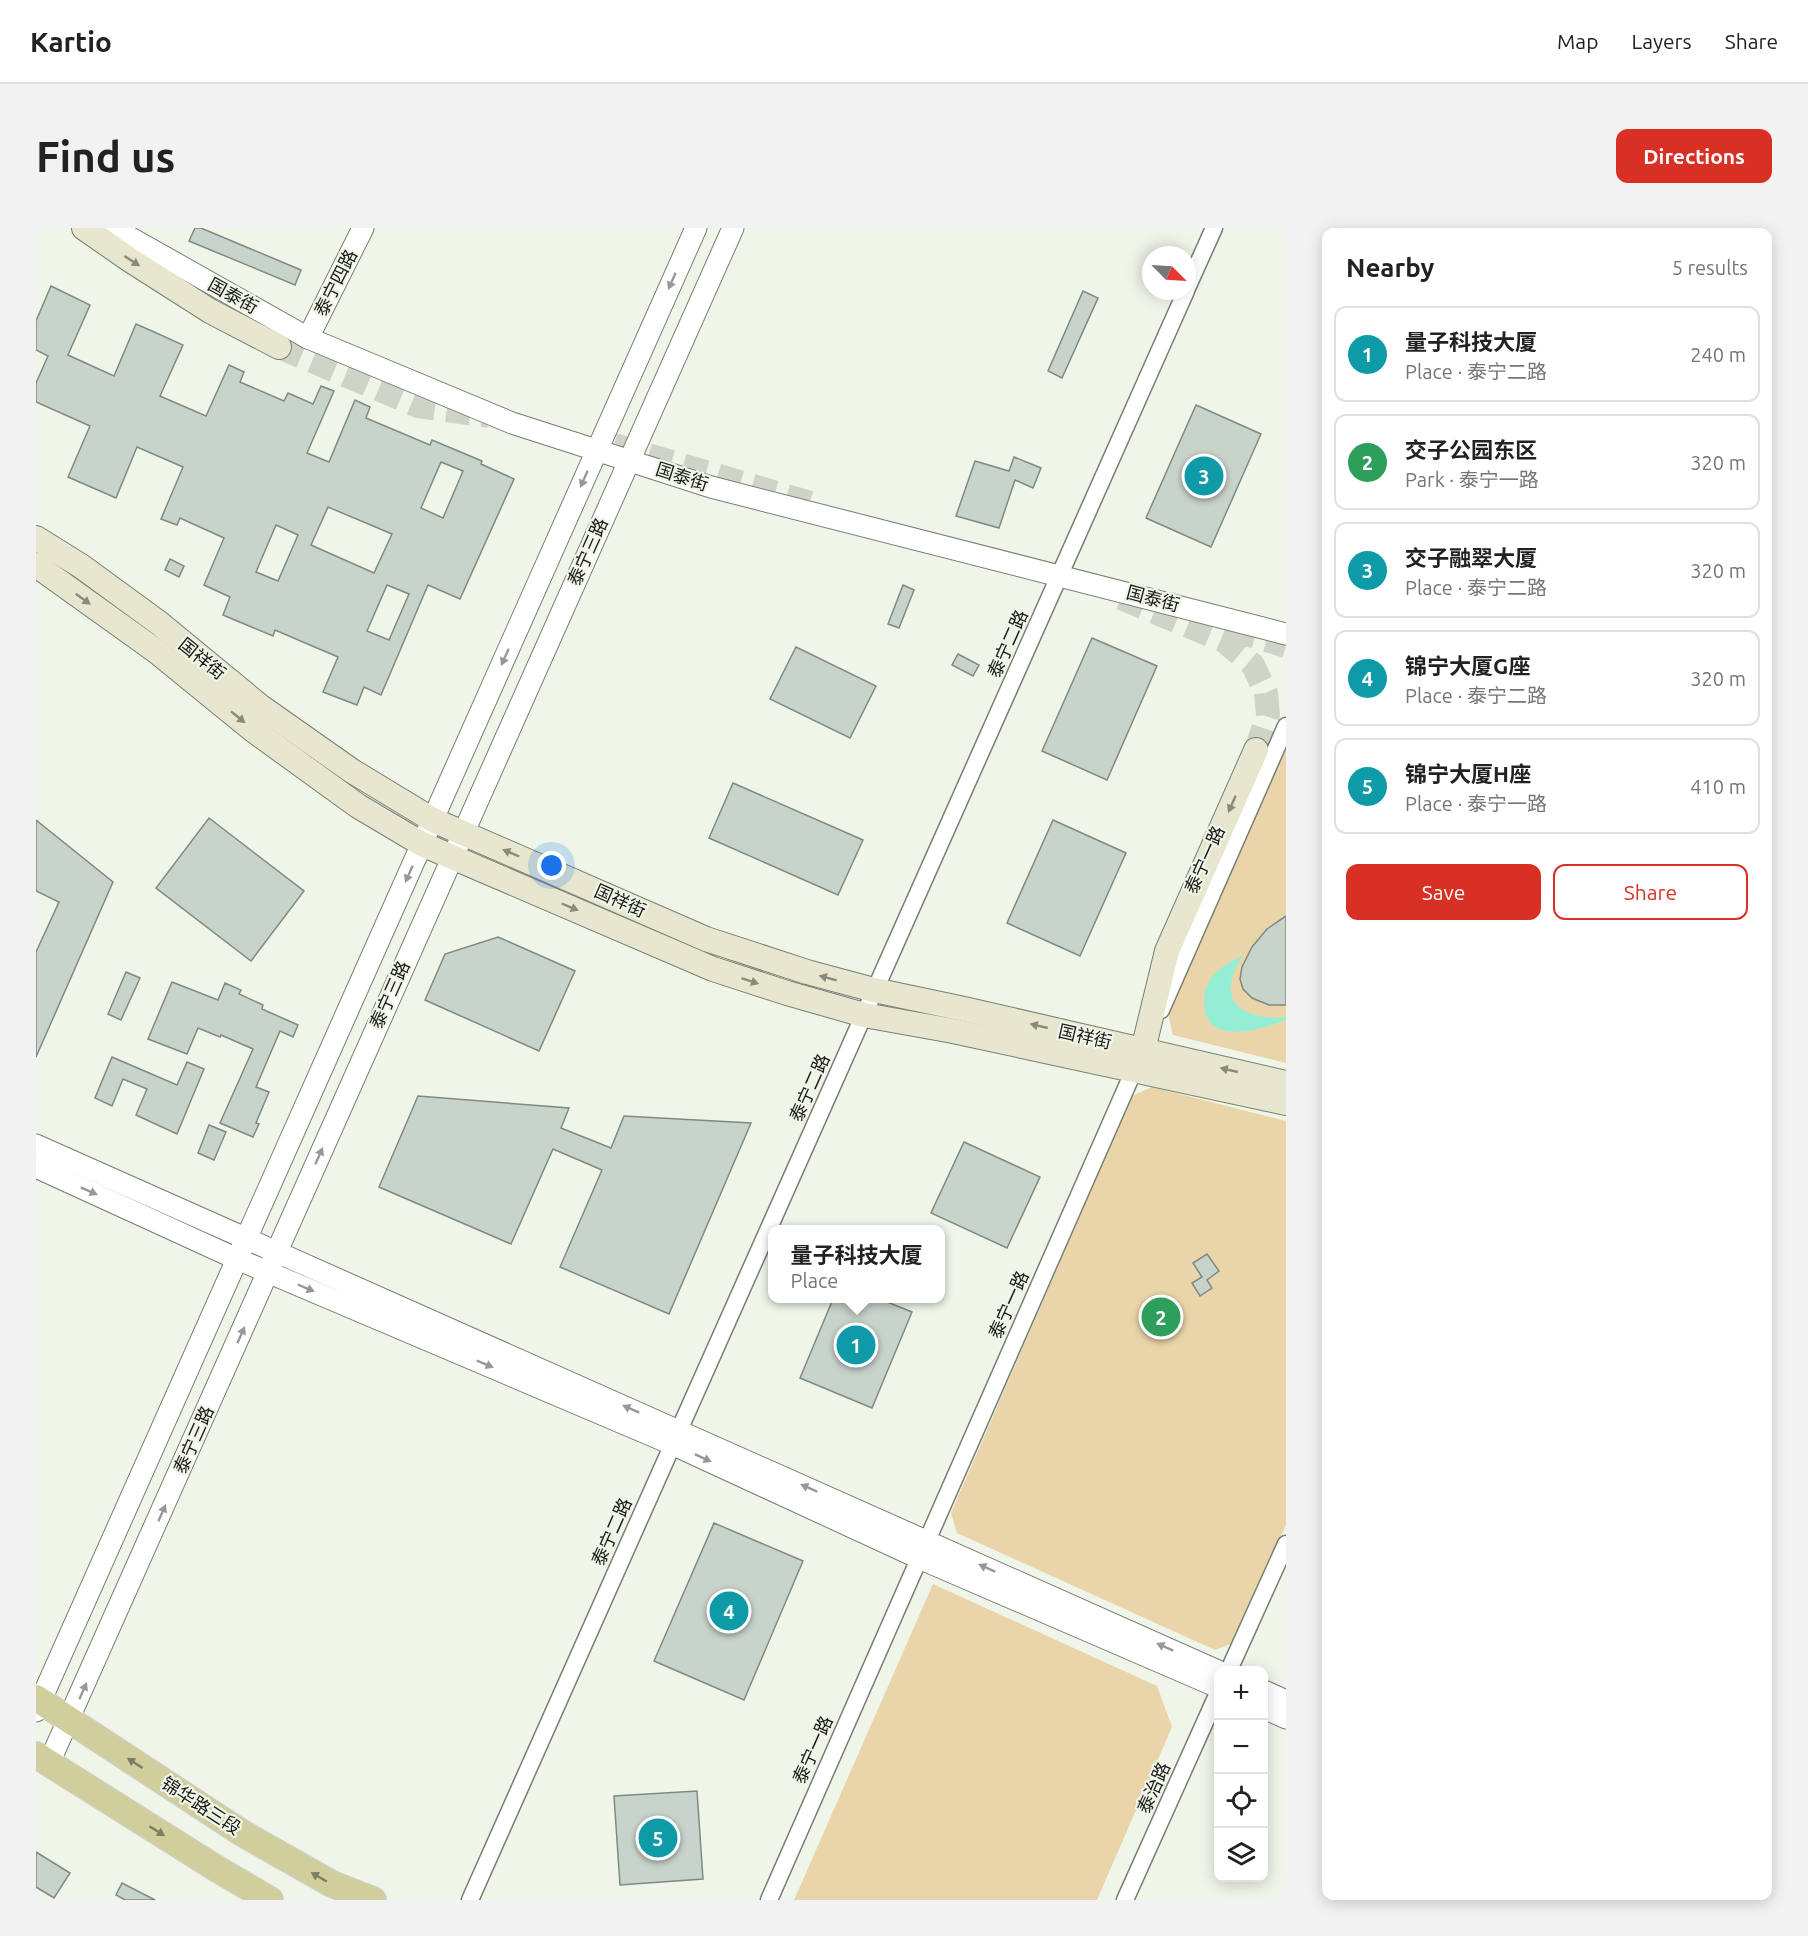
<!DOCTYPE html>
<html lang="en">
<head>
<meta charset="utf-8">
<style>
  body { margin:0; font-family:Ubuntu,"Noto Sans SC",sans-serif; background:#f2f2f2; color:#222 }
  .controls { position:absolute; right:18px; bottom:18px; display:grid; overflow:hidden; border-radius:12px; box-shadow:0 3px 15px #0003 }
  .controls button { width:54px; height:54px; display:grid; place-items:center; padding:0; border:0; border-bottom:2px solid #e0e0e0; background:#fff; color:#222; font:30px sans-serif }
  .compass { position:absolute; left:1106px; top:18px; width:54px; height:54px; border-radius:50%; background:#fff; box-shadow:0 3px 15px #0003; rotate:114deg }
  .you { position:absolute; left:516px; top:638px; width:21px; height:21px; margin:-15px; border:4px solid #fff; border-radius:50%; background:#1a73e8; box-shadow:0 0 0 9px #1a73e833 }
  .badge { display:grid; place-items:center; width:39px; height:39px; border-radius:50%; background:#d93025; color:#fff; font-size:20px; font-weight:700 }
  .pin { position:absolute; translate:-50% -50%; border:3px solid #fff; box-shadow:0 2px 6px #0006 }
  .popup { position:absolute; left:732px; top:997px; width:177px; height:78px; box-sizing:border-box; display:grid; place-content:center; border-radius:12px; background:#fff; filter:drop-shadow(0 2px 4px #0005); font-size:20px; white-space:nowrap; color:#767676 }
  .popup b { font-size:22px; color:#222 }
  .popup::after { content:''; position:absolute; left:50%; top:100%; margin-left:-12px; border:12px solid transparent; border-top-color:#fff }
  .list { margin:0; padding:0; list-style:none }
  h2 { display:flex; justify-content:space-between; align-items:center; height:78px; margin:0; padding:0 24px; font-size:26px }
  h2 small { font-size:20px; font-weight:400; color:#767676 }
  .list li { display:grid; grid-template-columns:39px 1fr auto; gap:18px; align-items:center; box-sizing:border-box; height:96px; margin:0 12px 12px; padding:0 12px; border:2px solid #e0e0e0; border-radius:12px }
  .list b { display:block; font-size:22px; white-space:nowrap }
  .list p { margin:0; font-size:20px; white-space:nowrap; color:#767676 }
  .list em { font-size:20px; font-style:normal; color:#767676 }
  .actions { display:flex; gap:12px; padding:18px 24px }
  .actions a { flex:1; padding:14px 0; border:2px solid #d93025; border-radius:12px; text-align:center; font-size:21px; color:#d93025 }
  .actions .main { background:#d93025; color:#fff }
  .icon { flex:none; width:33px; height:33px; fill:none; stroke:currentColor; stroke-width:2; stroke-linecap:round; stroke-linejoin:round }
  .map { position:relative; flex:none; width:1250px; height:1672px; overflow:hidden; border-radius:12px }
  header { display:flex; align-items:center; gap:36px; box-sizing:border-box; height:84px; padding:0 30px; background:#fff; border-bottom:2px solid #e0e0e0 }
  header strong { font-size:28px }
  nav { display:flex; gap:33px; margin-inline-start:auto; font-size:21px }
  .intro { display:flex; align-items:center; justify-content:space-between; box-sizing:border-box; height:144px; padding:0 36px }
  h1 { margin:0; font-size:42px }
  .button { padding:15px 27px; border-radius:12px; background:#d93025; color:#fff; font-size:21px; font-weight:700 }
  main { display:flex; gap:36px; padding:0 36px }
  aside { flex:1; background:#fff; border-radius:12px; box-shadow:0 3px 15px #0003 }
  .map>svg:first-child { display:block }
  .green { fill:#ead5aa }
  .water { fill:#94eed4 }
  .building { fill:#c8d3ca; stroke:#7f8a82; stroke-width:1.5; fill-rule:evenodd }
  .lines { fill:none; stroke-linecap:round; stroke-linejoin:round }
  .secondary-tunnel { stroke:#cfd4c9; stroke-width:24; stroke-dasharray:24 12; stroke-linecap:butt }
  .minor-casing { stroke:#797e73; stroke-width:19 }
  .tertiary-casing { stroke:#797e73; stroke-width:23 }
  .secondary-casing { stroke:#797e73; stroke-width:26 }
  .primary-casing { stroke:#d1d1d0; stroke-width:28 }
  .minor { stroke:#fff; stroke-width:16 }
  .tertiary { stroke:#fff; stroke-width:21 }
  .secondary { stroke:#e7e6ce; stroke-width:24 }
  .primary { stroke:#d0ce9c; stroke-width:26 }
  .oneway { fill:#8a8a7b }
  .oneway2 { fill:#979896 }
  .oneway3 { fill:#7d7d60 }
  .labels { text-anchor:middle; stroke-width:4.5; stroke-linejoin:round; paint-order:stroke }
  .street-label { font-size:18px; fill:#181a16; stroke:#eff5e9 }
</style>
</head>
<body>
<header>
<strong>Kartio</strong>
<nav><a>Map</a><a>Layers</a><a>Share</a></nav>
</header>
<div class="intro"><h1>Find us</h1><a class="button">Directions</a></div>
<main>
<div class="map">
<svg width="1250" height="1672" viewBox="0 0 1250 1672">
  <rect width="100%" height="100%" fill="#eff5e9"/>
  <g class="green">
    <polygon points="1250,508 1250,835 1137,807 1132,786"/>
    <polygon points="1116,859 1250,893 1250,1297 1197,1415 1179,1422 921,1305 915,1285 1096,868"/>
    <polygon points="897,1356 1121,1458 1136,1499 1061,1672 758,1672"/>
  </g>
  <path class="water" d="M 1206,728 C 1201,738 1193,752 1195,764 C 1198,788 1232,791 1250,789 L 1250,791 C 1233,800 1197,810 1179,799 C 1174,796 1170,788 1169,783 C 1164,753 1182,739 1206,728 Z"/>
  <g class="building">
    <polygon points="159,0 165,0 265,42 259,57 153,13"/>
    <path d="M 15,58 L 54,77 L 32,127 L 78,148 L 100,96 L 116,103 L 147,117 L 124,168 L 170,188 L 193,137 L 208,144 L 204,154 L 248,173 L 252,165 L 277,176 L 285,158 L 298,163 L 271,225 L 293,234 L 319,172 L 334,179 L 330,190 L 394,217 L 396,212 L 446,233 L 445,236 L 478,251 L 424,371 L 392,357 L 345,467 L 328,459 L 321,477 L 287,464 L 302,429 L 239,402 L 237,408 L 187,387 L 194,369 L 168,357 L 188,310 L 144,290 L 141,297 L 125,291 L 147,239 L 101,219 L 80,270 L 32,249 L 54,198 L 0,174 L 0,155 L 12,128 L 0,122 L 0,93 ZM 405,234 L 427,243 L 407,290 L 385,280 ZM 292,279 L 356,306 L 338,345 L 275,317 ZM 240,297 L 262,307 L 242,353 L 220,344 ZM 351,357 L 373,366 L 353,412 L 331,403 Z"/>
    <polygon points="1047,63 1062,70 1026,150 1012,143"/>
    <polygon points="1160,177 1225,206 1175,319 1110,290"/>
    <polygon points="978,229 1005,240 997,260 979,252 963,300 920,288 939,233 973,243"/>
    <polygon points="134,331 148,338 143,349 129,342"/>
    <polygon points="867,357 878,362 863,400 852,396"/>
    <polygon points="1056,410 1121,438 1071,552 1006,523"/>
    <polygon points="760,419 840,458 814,510 734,471"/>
    <polygon points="922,426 943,437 937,448 916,437"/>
    <polygon points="697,555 827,612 802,667 673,610"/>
    <polygon points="173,590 268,663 215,733 120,660"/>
    <polygon points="0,592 77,654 0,829 0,724 23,674 0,663"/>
    <polygon points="1017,592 1090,625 1044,728 971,695"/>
    <polygon points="1250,688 1250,777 1233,777 1216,770 1207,761 1204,751 1206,739 1216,719 1231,701"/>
    <polygon points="462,709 539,743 503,823 389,772 409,726"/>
    <polygon points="90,744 104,750 85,792 72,786"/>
    <polygon points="136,754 182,772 189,755 205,762 203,766 227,777 226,781 262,797 257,809 244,803 220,859 233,864 220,895 223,896 217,909 184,895 217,821 185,807 184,809 162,800 151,826 112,811"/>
    <polygon points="76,829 141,857 151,834 168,841 141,906 100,887 111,861 87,851 76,878 59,870"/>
    <polygon points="382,868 533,880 525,900 575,920 588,888 715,895 633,1086 524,1039 566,942 517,921 475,1016 343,959"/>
    <polygon points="173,897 190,904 178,932 162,925"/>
    <polygon points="928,914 1004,949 971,1020 895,985"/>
    <polygon points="1171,1026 1183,1043 1171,1052 1176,1060 1164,1068 1156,1055 1166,1049 1157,1035"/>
    <polygon points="797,1071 844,1071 876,1084 836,1180 764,1150"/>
    <polygon points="678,1295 767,1333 708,1472 618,1433"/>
    <polygon points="661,1563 667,1651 584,1657 578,1568"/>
    <polygon points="0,1624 34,1645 18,1670 0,1659"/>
    <polygon points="86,1655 119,1672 89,1672 80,1667"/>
  </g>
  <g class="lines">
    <g class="secondary-tunnel">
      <polyline points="243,119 382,178 453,188"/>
      <polyline points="578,217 781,277"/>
      <polyline points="1085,370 1188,413 1217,437 1230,465 1232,487 1220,522"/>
      <polyline points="1196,402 1250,418"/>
    </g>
    <g class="minor-casing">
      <g id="minor">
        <polyline points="1151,60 1178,0"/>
        <polyline points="1125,782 1250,498"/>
        <polyline points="1193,1442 1250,1316"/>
        <polyline points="434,1672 1150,63"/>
        <polyline points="733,1672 1102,833"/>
        <polyline points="1089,1672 1182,1465"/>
      </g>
    </g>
    <g class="tertiary-casing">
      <g id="tertiary">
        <polyline points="77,0 272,110 476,195 675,259 1250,406"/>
        <polyline points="272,110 327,0"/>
        <polyline points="0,917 1182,1443"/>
        <polyline points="0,939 201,1031 636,1216 883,1330 1182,1459"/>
        <polyline points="1228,1463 1250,1473"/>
        <polyline points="1228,1480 1250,1490"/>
        <polyline points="0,1483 660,0"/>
        <polyline points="13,1535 697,0"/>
      </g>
    </g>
    <g class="secondary-casing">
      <g id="secondary">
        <polyline points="48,0 94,32 174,83 243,119"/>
        <polyline points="0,310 45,338 123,395 225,479 316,543 397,592 670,711 771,744 838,762 928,781 1250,855"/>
        <polyline points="0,337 120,423 217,502 322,578 386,616 677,741 751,765 828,787 917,803 1250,875"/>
        <polyline points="1107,822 1131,723 1220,522"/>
      </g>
    </g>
    <g class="primary-casing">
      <g id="primary">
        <polyline points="0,1470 206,1605 296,1656 337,1672"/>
        <polyline points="0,1527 178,1639 234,1672"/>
      </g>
    </g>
    <use href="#minor" class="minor"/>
    <use href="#tertiary" class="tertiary"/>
    <use href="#secondary" class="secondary"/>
    <use href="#primary" class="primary"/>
  </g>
  <defs><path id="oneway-solid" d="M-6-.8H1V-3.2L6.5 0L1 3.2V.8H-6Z" transform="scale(1.5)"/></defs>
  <g class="oneway">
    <use href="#oneway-solid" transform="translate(96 33) rotate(33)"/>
    <use href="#oneway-solid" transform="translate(47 371) rotate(36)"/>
    <use href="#oneway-solid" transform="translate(202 489) rotate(39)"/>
    <use href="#oneway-solid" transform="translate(1196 576) rotate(114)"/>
    <use href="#oneway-solid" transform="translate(475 625) rotate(-157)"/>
    <use href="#oneway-solid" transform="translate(534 679) rotate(23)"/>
    <use href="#oneway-solid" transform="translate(792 750) rotate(-165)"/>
    <use href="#oneway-solid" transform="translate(714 753) rotate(18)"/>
    <use href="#oneway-solid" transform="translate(1003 798) rotate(-167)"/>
    <use href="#oneway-solid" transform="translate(1193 842) rotate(-167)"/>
  </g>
  <g class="oneway2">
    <use href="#oneway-solid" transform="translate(636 53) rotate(114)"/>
    <use href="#oneway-solid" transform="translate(548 251) rotate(114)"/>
    <use href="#oneway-solid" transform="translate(469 429) rotate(114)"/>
    <use href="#oneway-solid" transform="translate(373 646) rotate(114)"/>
    <use href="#oneway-solid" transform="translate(283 928) rotate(-66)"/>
    <use href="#oneway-solid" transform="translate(53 963) rotate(24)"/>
    <use href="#oneway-solid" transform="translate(270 1060) rotate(23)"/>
    <use href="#oneway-solid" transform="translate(205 1107) rotate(-66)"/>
    <use href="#oneway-solid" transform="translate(449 1136) rotate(23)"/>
    <use href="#oneway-solid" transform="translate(595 1181) rotate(-156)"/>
    <use href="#oneway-solid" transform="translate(667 1230) rotate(25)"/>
    <use href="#oneway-solid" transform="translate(773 1260) rotate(-156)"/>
    <use href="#oneway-solid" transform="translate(126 1285) rotate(-66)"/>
    <use href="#oneway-solid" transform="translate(951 1340) rotate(-156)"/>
    <use href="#oneway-solid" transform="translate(1129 1419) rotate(-156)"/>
    <use href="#oneway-solid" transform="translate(47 1463) rotate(-66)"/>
  </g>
  <g class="oneway3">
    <use href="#oneway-solid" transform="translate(99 1535) rotate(-147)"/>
    <use href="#oneway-solid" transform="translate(121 1603) rotate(32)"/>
    <use href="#oneway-solid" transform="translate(283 1649) rotate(-150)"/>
  </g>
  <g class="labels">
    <g class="street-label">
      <text transform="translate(300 55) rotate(-63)" y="6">泰宁四路</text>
      <text transform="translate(197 68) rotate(29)" y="6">国泰街</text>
      <text transform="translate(646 249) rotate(18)" y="6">国泰街</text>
      <text transform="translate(552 324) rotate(-66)" y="6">泰宁三路</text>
      <text transform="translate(1117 371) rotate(15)" y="6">国泰街</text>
      <text transform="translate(972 416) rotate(-66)" y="6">泰宁二路</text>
      <text transform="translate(166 431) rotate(39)" y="6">国祥街</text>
      <text transform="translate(1169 632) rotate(-66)" y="6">泰宁一路</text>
      <text transform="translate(584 673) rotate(24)" y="6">国祥街</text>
      <text transform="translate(354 767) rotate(-66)" y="6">泰宁三路</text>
      <text transform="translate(1049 809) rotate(13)" y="6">国祥街</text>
      <text transform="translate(774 860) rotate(-66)" y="6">泰宁二路</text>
      <text transform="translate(973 1077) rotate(-66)" y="6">泰宁一路</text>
      <text transform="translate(158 1212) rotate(-66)" y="6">泰宁三路</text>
      <text transform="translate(576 1304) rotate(-66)" y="6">泰宁二路</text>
      <text transform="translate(777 1522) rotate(-66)" y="6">泰宁一路</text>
      <text transform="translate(1118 1560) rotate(-66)" y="6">泰治路</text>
      <text transform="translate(165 1578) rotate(33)" y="6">锦华路三段</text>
    </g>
  </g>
</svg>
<div class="controls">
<button>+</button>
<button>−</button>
<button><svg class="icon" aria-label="locate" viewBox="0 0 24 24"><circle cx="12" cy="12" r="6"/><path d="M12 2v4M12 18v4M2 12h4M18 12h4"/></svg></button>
<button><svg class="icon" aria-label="layers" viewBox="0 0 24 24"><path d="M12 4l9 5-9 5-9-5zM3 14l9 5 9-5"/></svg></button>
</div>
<svg class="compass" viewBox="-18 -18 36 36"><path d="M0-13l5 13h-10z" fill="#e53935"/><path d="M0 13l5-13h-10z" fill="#767676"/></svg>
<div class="you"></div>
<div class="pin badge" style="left:820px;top:1117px;background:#0f9aa8">1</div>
<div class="popup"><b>量子科技大厦</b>Place</div>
<div class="pin badge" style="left:1125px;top:1089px;background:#2e9e5b">2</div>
<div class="pin badge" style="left:1168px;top:248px;background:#0f9aa8">3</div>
<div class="pin badge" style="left:693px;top:1383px;background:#0f9aa8">4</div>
<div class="pin badge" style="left:622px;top:1610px;background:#0f9aa8">5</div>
</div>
<aside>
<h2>Nearby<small>5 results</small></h2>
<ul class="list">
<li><span class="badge" style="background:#0f9aa8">1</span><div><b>量子科技大厦</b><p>Place · 泰宁二路</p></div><em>240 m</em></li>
<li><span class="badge" style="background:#2e9e5b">2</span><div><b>交子公园东区</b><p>Park · 泰宁一路</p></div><em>320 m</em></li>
<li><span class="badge" style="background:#0f9aa8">3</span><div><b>交子融翠大厦</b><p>Place · 泰宁二路</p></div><em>320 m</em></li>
<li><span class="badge" style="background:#0f9aa8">4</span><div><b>锦宁大厦G座</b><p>Place · 泰宁二路</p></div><em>320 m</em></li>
<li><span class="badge" style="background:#0f9aa8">5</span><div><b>锦宁大厦H座</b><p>Place · 泰宁一路</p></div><em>410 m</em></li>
</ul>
<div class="actions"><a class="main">Save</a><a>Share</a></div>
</aside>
</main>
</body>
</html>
